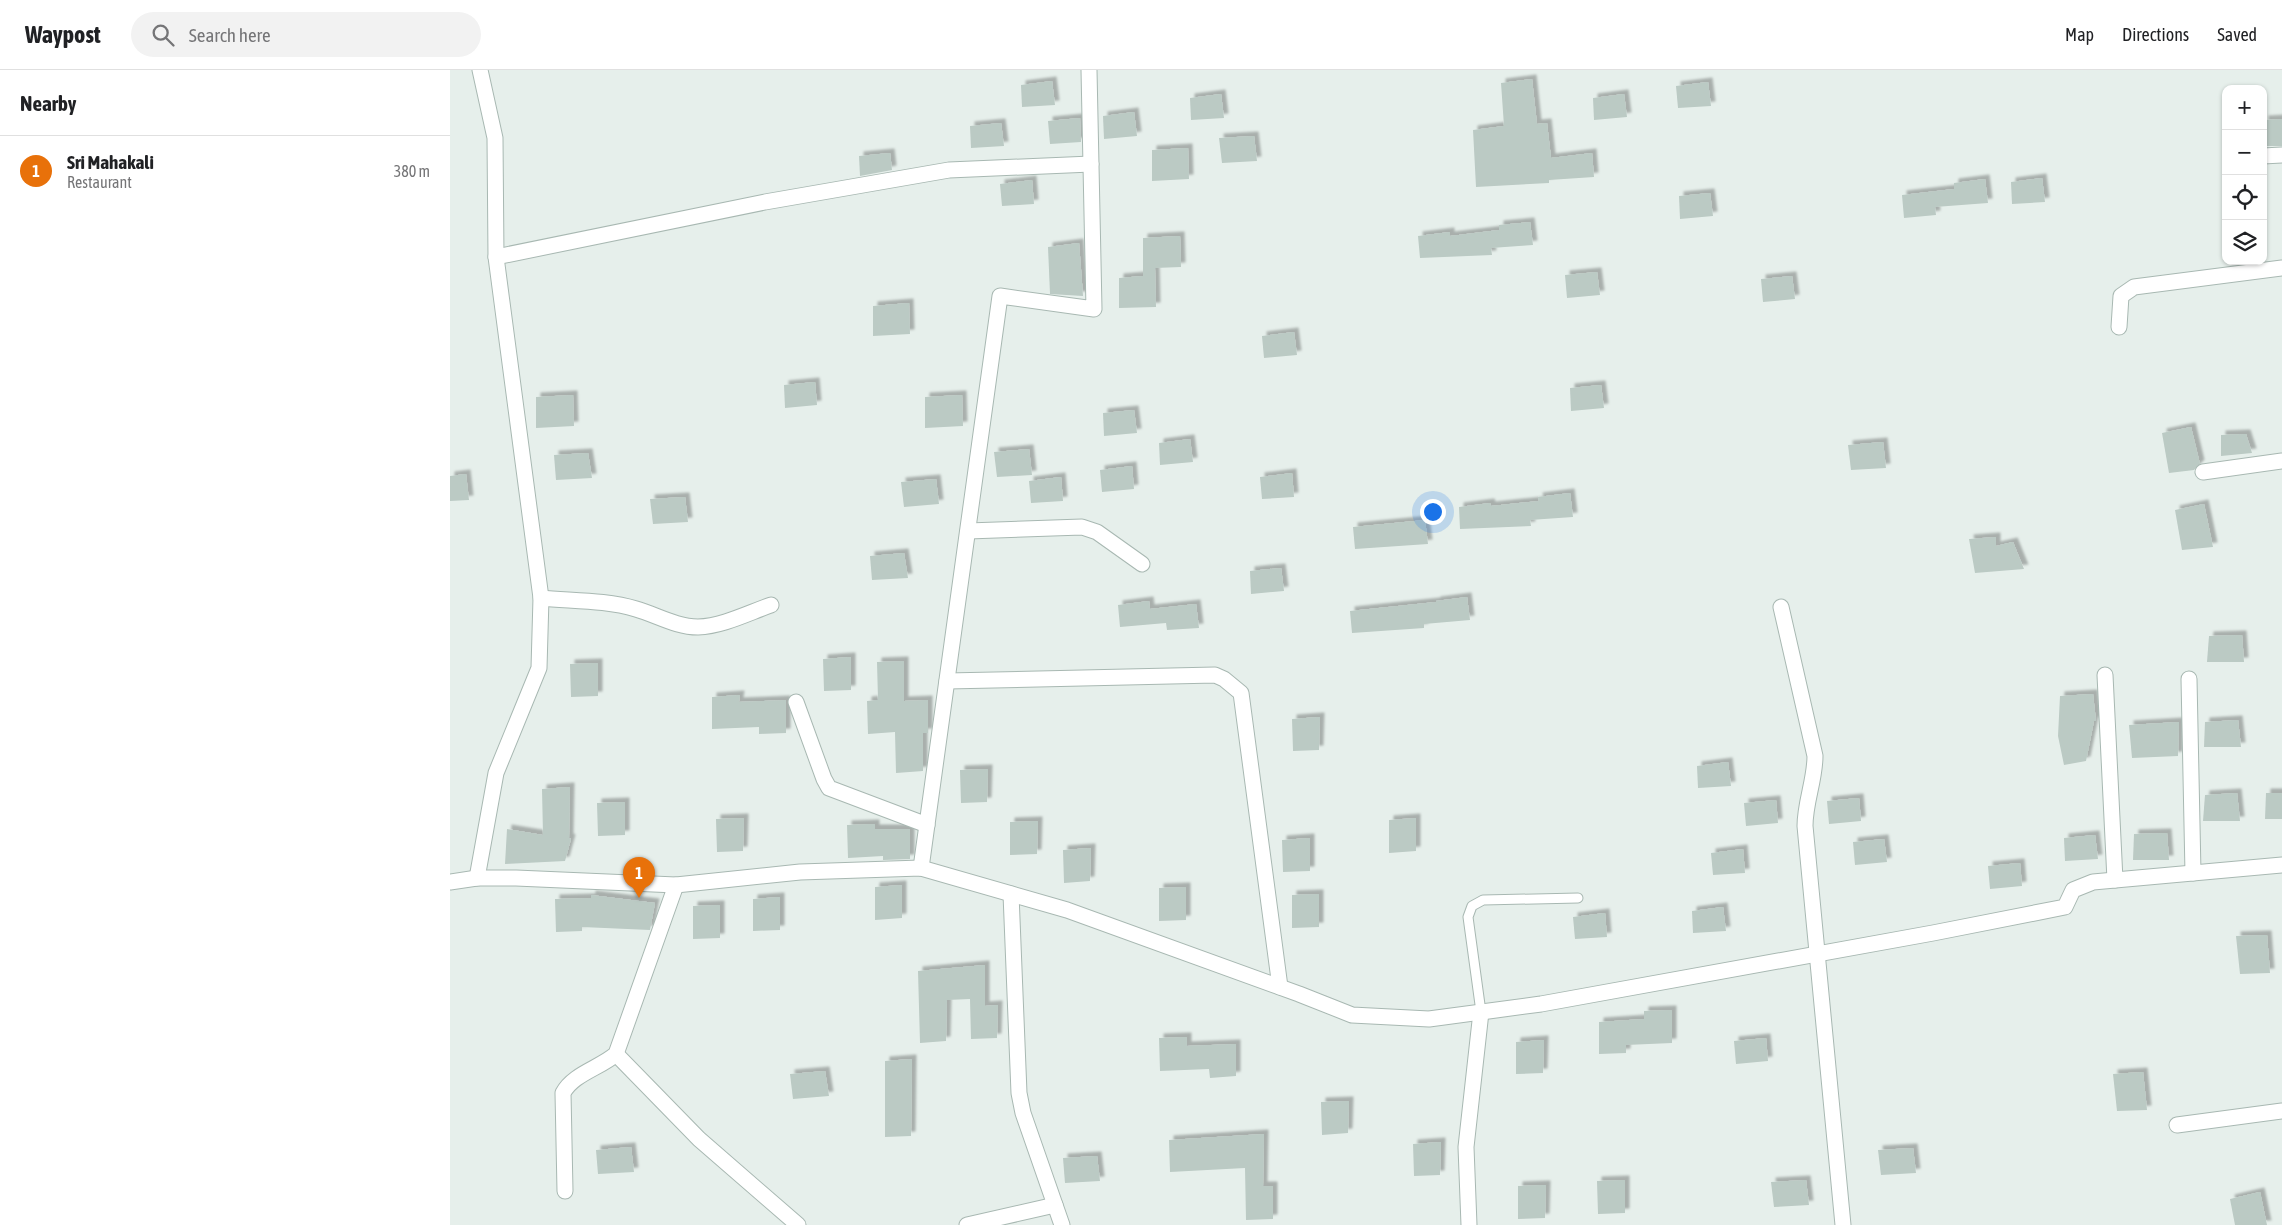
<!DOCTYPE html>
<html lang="en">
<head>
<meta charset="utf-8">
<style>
  body { margin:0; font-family:"Asap Condensed",sans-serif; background:#f2f2f2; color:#202124 }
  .controls { position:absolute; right:15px; top:15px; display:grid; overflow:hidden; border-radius:10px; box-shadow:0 1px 4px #0004 }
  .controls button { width:45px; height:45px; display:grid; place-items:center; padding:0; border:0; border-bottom:1px solid #e0e0e0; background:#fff; color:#202124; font:25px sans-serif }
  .you { position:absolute; left:982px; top:441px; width:18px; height:18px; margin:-12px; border:4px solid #fff; border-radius:50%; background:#1a73e8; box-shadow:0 0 0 8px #1a73e833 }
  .badge { display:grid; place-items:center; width:32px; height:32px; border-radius:50%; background:#d93025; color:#fff; font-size:16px; font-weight:700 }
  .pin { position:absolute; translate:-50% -41px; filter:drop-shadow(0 1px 2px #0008) }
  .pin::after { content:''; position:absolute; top:26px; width:18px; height:15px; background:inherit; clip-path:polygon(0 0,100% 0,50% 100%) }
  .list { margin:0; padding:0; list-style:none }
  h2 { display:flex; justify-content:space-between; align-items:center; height:65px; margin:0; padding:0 20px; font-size:21px }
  h2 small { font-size:16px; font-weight:400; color:#757577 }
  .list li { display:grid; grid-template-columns:32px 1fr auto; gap:15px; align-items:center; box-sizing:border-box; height:70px; padding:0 20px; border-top:1px solid #e0e0e0 }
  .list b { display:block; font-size:19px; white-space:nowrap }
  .list p { margin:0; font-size:16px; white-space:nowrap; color:#757577 }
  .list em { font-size:16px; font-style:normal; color:#757577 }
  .icon { flex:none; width:28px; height:28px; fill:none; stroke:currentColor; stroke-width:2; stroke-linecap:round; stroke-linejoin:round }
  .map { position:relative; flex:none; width:1832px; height:1155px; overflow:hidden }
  header { display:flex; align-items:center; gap:30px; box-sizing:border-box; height:70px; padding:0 25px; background:#fff; border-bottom:1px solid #e0e0e0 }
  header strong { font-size:24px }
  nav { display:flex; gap:28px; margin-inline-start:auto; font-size:18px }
  .search { width:350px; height:45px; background:#f2f2f2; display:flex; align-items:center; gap:12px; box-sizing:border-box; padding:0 18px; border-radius:28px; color:#757577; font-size:19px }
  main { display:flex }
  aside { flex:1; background:#fff }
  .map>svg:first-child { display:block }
  .building { fill:#bbcac4; filter:url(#shadow) }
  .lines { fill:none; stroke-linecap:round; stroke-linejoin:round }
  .service-casing { stroke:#a8b8b2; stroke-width:11 }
  .minor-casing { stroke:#a8b8b2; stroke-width:17 }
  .service { stroke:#fff; stroke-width:9 }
  .minor { stroke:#fff; stroke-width:15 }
</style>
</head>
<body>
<header>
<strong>Waypost</strong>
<div class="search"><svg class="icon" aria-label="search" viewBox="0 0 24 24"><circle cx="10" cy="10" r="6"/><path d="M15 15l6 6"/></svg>Search here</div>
<nav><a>Map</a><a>Directions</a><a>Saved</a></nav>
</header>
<main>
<aside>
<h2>Nearby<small></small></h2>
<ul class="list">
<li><span class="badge" style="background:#e8710a">1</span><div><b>Sri Mahakali</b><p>Restaurant</p></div><em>380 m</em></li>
</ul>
</aside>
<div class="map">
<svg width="1832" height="1155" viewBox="0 0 1832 1155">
  <defs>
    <filter id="shadow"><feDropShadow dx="4.5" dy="-4.5" stdDeviation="1" flood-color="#0004"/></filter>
  </defs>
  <rect width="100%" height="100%" fill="#e6efeb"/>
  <g class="building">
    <polygon points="1082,9 1087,54 1097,53 1101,88 1142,83 1144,107 1099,110 1099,113 1026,117 1023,60 1054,56 1051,13"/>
    <polygon points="602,11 605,35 572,37 571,15"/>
    <polygon points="1258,12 1261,36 1228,38 1226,16"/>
    <polygon points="771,24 774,48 741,50 740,28"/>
    <polygon points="1174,24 1177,47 1144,50 1143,28"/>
    <polygon points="684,42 687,66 654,69 653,46"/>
    <polygon points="630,48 631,72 600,74 598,51"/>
    <polygon points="1832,49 1832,76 1815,76 1814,50"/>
    <polygon points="551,53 554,76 521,78 520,56"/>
    <polygon points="804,66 807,91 772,93 769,68"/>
    <polygon points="738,78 739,109 702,111 702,80"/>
    <polygon points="440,83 442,100 410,106 409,86"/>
    <polygon points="1592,108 1595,132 1562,134 1561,112"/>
    <polygon points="1535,109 1538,133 1485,137 1486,145 1454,148 1452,125 1504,119 1504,113"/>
    <polygon points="582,110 584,134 552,136 550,114"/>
    <polygon points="1260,123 1263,146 1230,149 1229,126"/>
    <polygon points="1080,152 1083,175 1041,178 1042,185 970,188 968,166 1000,162 1000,166 1049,160 1049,155"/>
    <polygon points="730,166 731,197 705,198 706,237 669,238 669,208 693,206 693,168"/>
    <polygon points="629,173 633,226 600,224 598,177"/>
    <polygon points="1147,202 1150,225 1117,228 1115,205"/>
    <polygon points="1342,206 1345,229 1313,232 1311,209"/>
    <polygon points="459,233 460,264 423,266 423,236"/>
    <polygon points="844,262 847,285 814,288 812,266"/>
    <polygon points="365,312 367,335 335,338 334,315"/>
    <polygon points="1151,315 1154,338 1121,341 1120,318"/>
    <polygon points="123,325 124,356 86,358 86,327"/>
    <polygon points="512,325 513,356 475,358 475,327"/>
    <polygon points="684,340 687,363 654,366 653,343"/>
    <polygon points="1741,357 1750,394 1744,400 1719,403 1712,363"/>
    <polygon points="1796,364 1802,383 1771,386 1771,365"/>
    <polygon points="740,369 743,392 710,395 709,373"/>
    <polygon points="1433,372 1436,398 1401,400 1398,375"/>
    <polygon points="579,379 582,405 547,407 544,382"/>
    <polygon points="138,383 142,408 106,410 104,385"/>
    <polygon points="682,396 684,419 652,422 650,400"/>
    <polygon points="842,403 844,427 812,429 810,407"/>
    <polygon points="16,404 19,430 0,431 0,406"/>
    <polygon points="611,407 613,431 581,433 579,411"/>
    <polygon points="486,409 489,434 454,437 451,412"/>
    <polygon points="1120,423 1123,447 1080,450 1081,456 1010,459 1009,437 1040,433 1041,436 1089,431 1088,427"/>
    <polygon points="235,427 238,452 203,454 200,429"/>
    <polygon points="1754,434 1763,477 1732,480 1725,440"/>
    <polygon points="975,450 978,474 905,479 903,457"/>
    <polygon points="1546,467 1546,476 1563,472 1574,499 1525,503 1519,469"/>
    <polygon points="454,483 458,508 422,510 420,486"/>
    <polygon points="831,498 834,521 801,524 800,501"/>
    <polygon points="1017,527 1020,550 974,554 974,558 902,563 900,541 986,532 986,531"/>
    <polygon points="699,531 700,539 746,534 749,558 717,560 716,553 670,557 668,535"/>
    <polygon points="1792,565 1794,592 1757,592 1759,566"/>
    <polygon points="401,587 401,620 374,621 373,589"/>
    <polygon points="454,591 454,631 478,630 478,663 473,663 473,701 446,703 445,662 418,664 417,631 428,630 427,592"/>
    <polygon points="148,593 148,626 121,627 120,594"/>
    <polygon points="1643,624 1646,651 1644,651 1636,691 1614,695 1608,666 1610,626"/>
    <polygon points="290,625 289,632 336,630 336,663 309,664 309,657 262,659 262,627"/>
    <polygon points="870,647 869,680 843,681 842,649"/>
    <polygon points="1788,650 1791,677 1754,677 1755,652"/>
    <polygon points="1729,652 1728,686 1682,688 1679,655"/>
    <polygon points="1278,692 1281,716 1248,718 1247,696"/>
    <polygon points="538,699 537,732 511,733 510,700"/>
    <polygon points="120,717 119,768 121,769 115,791 55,794 57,759 93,765 92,719"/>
    <polygon points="1787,723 1790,751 1753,751 1755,725"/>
    <polygon points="1816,723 1832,723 1832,749 1815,749"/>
    <polygon points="1409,728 1411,751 1379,754 1377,731"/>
    <polygon points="1326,730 1328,753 1296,756 1294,733"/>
    <polygon points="175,732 175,765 148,766 147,733"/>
    <polygon points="294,748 293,781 267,782 266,749"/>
    <polygon points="966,748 966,781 939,783 939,750"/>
    <polygon points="588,751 587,784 560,785 560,752"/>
    <polygon points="425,754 425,759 460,759 460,789 433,790 433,786 398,788 397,755"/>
    <polygon points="1717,763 1719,790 1683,790 1684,764"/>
    <polygon points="1645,765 1648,789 1615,791 1614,768"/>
    <polygon points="860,768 860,801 833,802 832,770"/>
    <polygon points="1434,769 1437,792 1405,795 1403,772"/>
    <polygon points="641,778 640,811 614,813 613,780"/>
    <polygon points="1293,779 1295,803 1263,805 1261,783"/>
    <polygon points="1570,793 1572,816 1540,819 1538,796"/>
    <polygon points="452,815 452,848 425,850 425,817"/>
    <polygon points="736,817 736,850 709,851 709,818"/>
    <polygon points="869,824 869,857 842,858 842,825"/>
    <polygon points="141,825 205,833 200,860 132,857 132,861 106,862 105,829 141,828"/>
    <polygon points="330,827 330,860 303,861 303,829"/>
    <polygon points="270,835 270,868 243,869 243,836"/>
    <polygon points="1273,837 1276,861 1243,863 1242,841"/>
    <polygon points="1155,843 1157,867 1125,869 1123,847"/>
    <polygon points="1817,865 1820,903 1790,904 1786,866"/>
    <polygon points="535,895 535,936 548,935 547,968 521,969 520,929 497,930 496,971 470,973 468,901"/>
    <polygon points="1222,940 1222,973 1176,975 1176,983 1149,984 1149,952 1194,949 1194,941"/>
    <polygon points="737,967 737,976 786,974 786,1006 760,1008 759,999 710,1001 709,968"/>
    <polygon points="1316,968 1318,991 1286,994 1284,971"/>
    <polygon points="1094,970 1093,1003 1066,1004 1066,972"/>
    <polygon points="462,989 461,1066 435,1067 435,991"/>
    <polygon points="375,1001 379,1026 343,1029 340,1004"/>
    <polygon points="1693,1002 1697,1040 1667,1041 1663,1004"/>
    <polygon points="899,1031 898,1063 872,1065 871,1032"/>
    <polygon points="814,1064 813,1116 823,1116 823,1149 796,1150 795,1098 720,1102 719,1070"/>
    <polygon points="991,1072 990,1105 964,1106 963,1074"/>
    <polygon points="181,1077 184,1102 148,1104 146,1080"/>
    <polygon points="1463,1078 1466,1103 1431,1105 1428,1080"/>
    <polygon points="647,1086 650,1111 615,1113 613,1088"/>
    <polygon points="1175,1110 1175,1143 1148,1144 1147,1111"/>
    <polygon points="1356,1110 1359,1135 1324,1137 1321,1112"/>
    <polygon points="1096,1115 1095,1148 1068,1149 1068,1116"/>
    <polygon points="1810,1122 1817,1155 1785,1155 1780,1129"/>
  </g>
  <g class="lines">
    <g class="service-casing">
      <polyline id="service" points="1031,942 1018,847 1022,836 1033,830 1128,828"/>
    </g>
    <g class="minor-casing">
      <g id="minor">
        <polyline points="1813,86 1832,85"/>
        <polyline points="46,187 315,132 499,100 641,94"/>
        <polyline points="1669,257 1671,226 1684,217 1832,198"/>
        <polyline points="1753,402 1832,391"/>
        <polyline points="518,461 632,457 647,462 692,494"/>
        <path d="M 91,528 C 122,531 156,530 186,539 C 207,545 226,557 248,557 C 273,556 298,543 321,535"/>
        <path d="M 1331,537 L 1365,686 C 1365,710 1355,732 1355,756 L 1393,1155"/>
        <polyline points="1655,605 1665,810"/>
        <polyline points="1739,609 1743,803"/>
        <polyline points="497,611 765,605 774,609 791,623 830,917"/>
        <polyline points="346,632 374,709 379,718 477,755"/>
        <polyline points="471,798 550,226 644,239 639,0"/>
        <polyline points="27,808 46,703 89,598 91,528 46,187 45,68 30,0"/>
        <polyline points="0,812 27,808 66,808 226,815 350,802 471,798 617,840 849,924 902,945 979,949 1091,934 1483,863 1615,837 1623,820 1643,812 1832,795"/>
        <polyline points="561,824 569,1023 573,1043 612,1155"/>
        <polyline points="166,984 249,1069 348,1155"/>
        <polyline points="1727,1055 1832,1041"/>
        <path d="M 115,1121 L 113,1023 C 123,1004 150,998 166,984 L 226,815"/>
        <polyline points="517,1155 605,1135"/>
        <polyline points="1019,1155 1016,1077 1031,942"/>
      </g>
    </g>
    <use href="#service" class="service"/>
    <use href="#minor" class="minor"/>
  </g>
</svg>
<div class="controls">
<button>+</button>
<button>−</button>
<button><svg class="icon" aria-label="locate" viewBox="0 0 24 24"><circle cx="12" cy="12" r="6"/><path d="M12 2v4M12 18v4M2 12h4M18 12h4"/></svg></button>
<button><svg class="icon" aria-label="layers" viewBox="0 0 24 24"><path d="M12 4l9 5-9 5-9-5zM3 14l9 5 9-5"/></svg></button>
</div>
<div class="you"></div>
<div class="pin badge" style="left:189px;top:828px;background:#e8710a">1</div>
</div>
</main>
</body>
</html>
